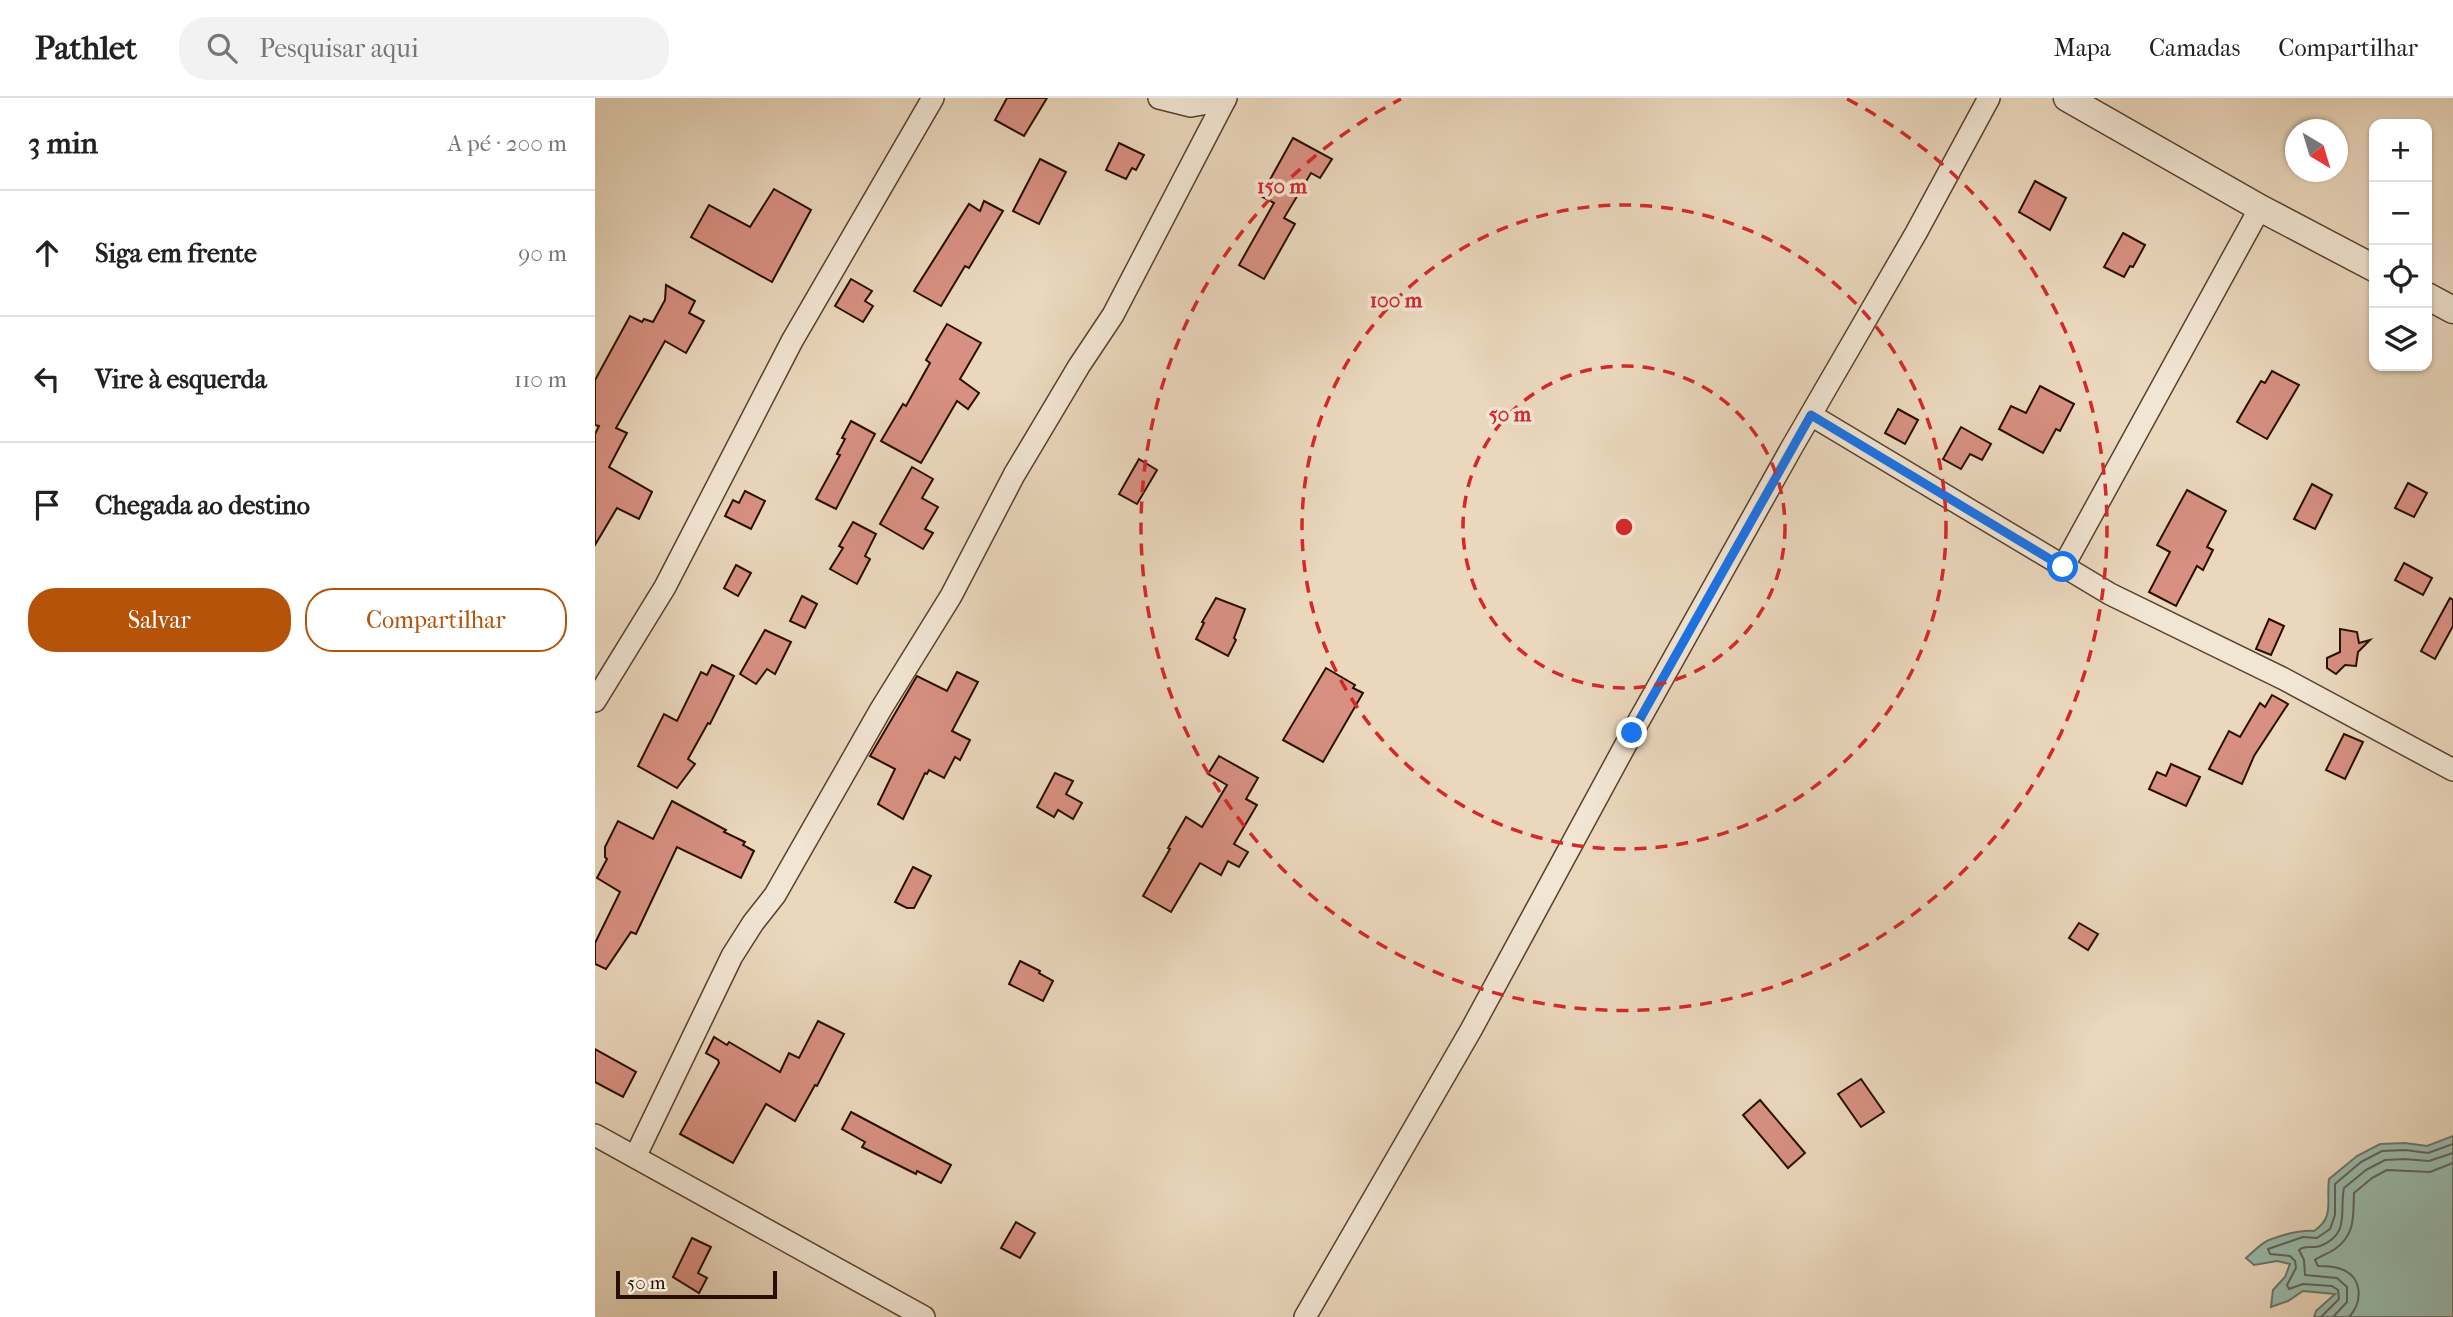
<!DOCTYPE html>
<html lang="pt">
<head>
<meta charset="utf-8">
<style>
  body { margin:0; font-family:"IM FELL French Canon",serif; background:#f2f2f2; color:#222 }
  .controls { position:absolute; right:21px; top:21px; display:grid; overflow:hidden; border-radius:14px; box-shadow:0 2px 5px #0004 }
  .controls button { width:63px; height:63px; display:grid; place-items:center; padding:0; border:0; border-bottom:2px solid #e0e0e0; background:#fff; color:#222; font:35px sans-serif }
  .compass { position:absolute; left:1690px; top:21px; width:63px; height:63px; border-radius:50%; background:#fff; box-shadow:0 2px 5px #0004; rotate:142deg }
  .scale { position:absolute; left:21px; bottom:18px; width:161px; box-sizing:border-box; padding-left:7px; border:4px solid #290f00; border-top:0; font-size:19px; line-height:24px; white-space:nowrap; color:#290f00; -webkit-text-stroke:5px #f1e5d3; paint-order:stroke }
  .stop { position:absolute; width:21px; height:21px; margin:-16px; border:5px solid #1a73e8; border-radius:50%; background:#fff }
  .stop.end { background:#1a73e8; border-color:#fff; box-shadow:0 2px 7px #0008 }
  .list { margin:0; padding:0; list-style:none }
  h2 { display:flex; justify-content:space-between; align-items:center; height:91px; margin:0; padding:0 28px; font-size:30px }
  h2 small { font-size:23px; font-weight:400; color:#767676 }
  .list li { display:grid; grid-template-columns:46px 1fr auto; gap:21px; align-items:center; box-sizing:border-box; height:126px; padding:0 28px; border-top:2px solid #e0e0e0 }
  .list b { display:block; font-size:26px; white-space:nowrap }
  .list em { font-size:23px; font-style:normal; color:#767676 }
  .actions { display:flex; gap:14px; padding:21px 28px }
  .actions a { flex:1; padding:16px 0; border:2px solid #b45309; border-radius:28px; text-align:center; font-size:24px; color:#b45309 }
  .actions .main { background:#b45309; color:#fff }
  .icon { flex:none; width:38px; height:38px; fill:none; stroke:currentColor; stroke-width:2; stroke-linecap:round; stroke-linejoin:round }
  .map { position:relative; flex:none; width:1858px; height:1219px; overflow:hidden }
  header { display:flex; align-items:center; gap:42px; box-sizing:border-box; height:98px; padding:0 35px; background:#fff; border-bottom:2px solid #e0e0e0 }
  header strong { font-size:33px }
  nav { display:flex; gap:38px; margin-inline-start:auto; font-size:24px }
  .search { width:490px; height:63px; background:#f2f2f2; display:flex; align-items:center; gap:18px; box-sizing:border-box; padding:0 24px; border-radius:28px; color:#767676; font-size:26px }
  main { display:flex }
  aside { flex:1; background:#fff }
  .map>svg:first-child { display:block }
  .water { fill:#98baae; stroke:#6c7668; stroke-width:2 }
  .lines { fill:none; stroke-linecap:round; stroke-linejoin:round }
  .shore { stroke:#606457; stroke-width:2 }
  .building { fill:#d79081; stroke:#290f00; stroke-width:2 }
  .minor-casing { stroke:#59412f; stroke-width:24 }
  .tertiary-casing { stroke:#59412f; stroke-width:29 }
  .minor { stroke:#f1e5d3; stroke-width:21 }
  .tertiary { stroke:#f1e5d3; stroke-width:26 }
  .route { stroke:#1a73e8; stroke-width:9 }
  .ring { fill:none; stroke:#d62828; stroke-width:3.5; stroke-dasharray:12 9 }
  .centre { fill:#d62828; stroke:#f1e5d3; stroke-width:3.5 }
  .ring-label { font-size:21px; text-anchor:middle; font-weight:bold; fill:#d62828; stroke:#f1e5d3; stroke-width:7; stroke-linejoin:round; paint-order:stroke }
</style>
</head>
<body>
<header>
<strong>Pathlet</strong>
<div class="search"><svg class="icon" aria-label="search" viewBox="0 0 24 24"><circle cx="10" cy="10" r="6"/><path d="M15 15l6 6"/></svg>Pesquisar aqui</div>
<nav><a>Mapa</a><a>Camadas</a><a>Compartilhar</a></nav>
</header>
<main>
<aside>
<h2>3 min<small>A pé · 200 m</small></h2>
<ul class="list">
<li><svg class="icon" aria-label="ahead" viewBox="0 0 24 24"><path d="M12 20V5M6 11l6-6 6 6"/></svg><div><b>Siga em frente</b></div><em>90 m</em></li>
<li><svg class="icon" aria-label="left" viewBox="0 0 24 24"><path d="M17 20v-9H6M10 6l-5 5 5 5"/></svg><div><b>Vire à esquerda</b></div><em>110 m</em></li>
<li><svg class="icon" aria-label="arrive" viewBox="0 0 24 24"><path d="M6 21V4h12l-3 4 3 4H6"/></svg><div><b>Chegada ao destino</b></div></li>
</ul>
<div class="actions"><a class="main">Salvar</a><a>Compartilhar</a></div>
</aside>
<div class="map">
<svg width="1858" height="1219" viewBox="0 0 1858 1219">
  <rect width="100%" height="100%" fill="#ead7bc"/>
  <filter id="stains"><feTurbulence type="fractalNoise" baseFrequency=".00286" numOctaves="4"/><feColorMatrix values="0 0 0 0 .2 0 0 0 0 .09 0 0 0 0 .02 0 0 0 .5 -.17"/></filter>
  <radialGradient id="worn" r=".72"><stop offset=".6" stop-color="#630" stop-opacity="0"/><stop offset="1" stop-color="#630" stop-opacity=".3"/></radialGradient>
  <path class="water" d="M 1858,1038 L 1858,1219 L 1719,1219 L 1721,1213 L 1740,1196 L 1708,1193 L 1693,1203 L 1676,1209 L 1678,1192 L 1690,1179 L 1695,1166 L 1682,1163 L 1659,1167 L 1651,1160 C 1658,1154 1666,1145 1674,1142 C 1687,1137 1706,1132 1719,1133 C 1740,1119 1731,1104 1734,1081 L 1762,1058 L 1785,1046 L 1810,1045 L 1832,1048 Z"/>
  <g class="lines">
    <g class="shore">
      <polyline points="1726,1219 1744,1201 1743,1192 1737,1188 1708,1186 1694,1191 1692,1187 1701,1170 1700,1163 1695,1158 1675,1156 1673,1151 1708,1139 1722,1140 1735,1131 1740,1117 1740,1086 1766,1064 1787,1053 1810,1052 1833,1055 1858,1046"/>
      <path d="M 1738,1219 L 1752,1204 L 1752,1189 L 1742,1180 L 1710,1177 L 1709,1162 L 1704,1152 C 1711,1146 1717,1151 1725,1148 C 1756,1136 1744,1113 1749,1090 L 1771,1072 L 1790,1062 L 1809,1061 L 1834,1063 L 1858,1055"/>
      <path d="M 1754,1219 C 1768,1204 1768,1179 1746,1171 C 1739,1168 1731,1168 1723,1168 L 1720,1162 C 1725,1158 1733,1156 1740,1151 C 1761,1136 1758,1118 1759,1095 L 1777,1080 L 1792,1072 L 1835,1074 L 1858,1065"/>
    </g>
  </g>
  <g class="building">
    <polygon points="412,0 452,0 429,38 400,22"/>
    <polygon points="698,40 737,61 725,80 716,75 689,120 700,126 669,181 644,167 679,105 666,98"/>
    <polygon points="524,45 549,57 541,72 537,70 531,81 511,72"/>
    <polygon points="445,61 471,74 444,126 418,113"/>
    <polygon points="1440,83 1471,100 1455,132 1424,114"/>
    <polygon points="179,91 216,112 177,184 96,139 114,107 155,129"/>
    <polygon points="389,103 408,113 374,170 370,168 346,208 319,193 374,106 385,113"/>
    <polygon points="1528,135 1550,147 1538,169 1535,168 1529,179 1509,169"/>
    <polygon points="256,181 277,193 270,203 278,208 268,224 240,208"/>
    <polygon points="71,187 100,203 94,215 109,223 91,255 70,243 21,330 32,335 14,369 57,394 44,421 22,410 0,447 0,336 4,328 0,327 0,282 35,218 47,224 49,221 58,224 70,202"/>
    <polygon points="352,226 386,245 365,281 384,295 373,311 362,303 326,365 286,343 308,306 311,308 335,265 331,262"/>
    <polygon points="1677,273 1704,287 1672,341 1642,324 1666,283 1670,285"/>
    <polygon points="1445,288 1479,306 1465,333 1461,331 1448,355 1404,331 1416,308 1431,315"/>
    <polygon points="1303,311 1323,322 1310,346 1290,335"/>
    <polygon points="256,323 280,336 241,411 221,401 245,357 242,356 250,341 247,340"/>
    <polygon points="1366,329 1396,346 1387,362 1375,356 1366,371 1348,361"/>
    <polygon points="544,361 562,372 542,406 524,396"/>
    <polygon points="317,369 338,381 327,400 343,409 330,431 338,435 328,451 285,426"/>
    <polygon points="1813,385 1832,395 1819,419 1800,410"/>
    <polygon points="1717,386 1737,397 1720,431 1699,421"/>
    <polygon points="1592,392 1631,413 1612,449 1618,452 1608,472 1602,468 1581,508 1554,494 1575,454 1562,447"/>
    <polygon points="150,393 170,403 156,431 130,418 138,402 144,405"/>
    <polygon points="258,424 281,436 270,458 275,461 262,486 235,471 248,450 244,448"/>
    <polygon points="1809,465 1837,480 1828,497 1800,482"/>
    <polygon points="141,467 156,475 143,498 129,490"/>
    <polygon points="207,498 222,506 210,530 195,523"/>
    <polygon points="621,500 650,511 639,540 641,542 633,558 601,541 609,525 607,524"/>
    <polygon points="1855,500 1858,502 1858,528 1840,561 1826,553"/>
    <polygon points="1674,521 1689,528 1676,557 1661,551"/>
    <polygon points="1745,531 1762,534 1764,545 1775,542 1763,554 1761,568 1750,567 1741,576 1732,570 1732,560 1745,554"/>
    <polygon points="170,532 196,544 180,576 172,571 161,586 145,576"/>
    <polygon points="117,567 139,578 115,626 113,625 93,661 100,666 82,690 43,668 69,616 82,623 106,574 112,577"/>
    <polygon points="731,570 760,587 758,590 768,595 728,664 688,642"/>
    <polygon points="362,574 383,584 357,633 375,642 365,662 360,659 349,680 334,672 332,676 330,675 308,721 283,706 300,671 275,658 322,578 352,593"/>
    <polygon points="1677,597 1693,606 1659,658 1647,686 1614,671 1634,633 1645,639 1665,605 1670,609"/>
    <polygon points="1749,636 1768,644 1750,681 1731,672"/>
    <polygon points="624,658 663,680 651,701 662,707 639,746 653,754 644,769 633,763 626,777 605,765 576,814 548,798 575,751 573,750 591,719 607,729 632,687 613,676"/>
    <polygon points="1576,666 1605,679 1591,708 1554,691 1562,674 1571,678"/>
    <polygon points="460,675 478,683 471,696 487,705 478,721 463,712 459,719 442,709"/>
    <polygon points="77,703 131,732 129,734 150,744 148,747 159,753 146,780 82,749 41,836 36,834 11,871 0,866 0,845 25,794 2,780 12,761 10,759 10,749 23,723 58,741"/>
    <polygon points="318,769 336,778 319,810 312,810 300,804"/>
    <polygon points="1484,825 1503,836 1493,852 1474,840"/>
    <polygon points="425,863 445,873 444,875 458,883 448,903 414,886"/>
    <polygon points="223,923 249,936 222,988 220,987 200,1023 171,1006 138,1065 85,1036 124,965 123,962 111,955 119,939 132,947 134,944 185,974 194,955 204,960"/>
    <polygon points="0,951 41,974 28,999 0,984"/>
    <polygon points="1266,981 1289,1014 1266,1029 1243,996"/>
    <polygon points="1165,1002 1210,1055 1193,1070 1148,1017"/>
    <polygon points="256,1014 356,1067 346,1085 322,1073 321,1076 267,1049 270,1044 247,1031"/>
    <polygon points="421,1124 440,1135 425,1160 406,1150"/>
    <polygon points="97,1140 116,1149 103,1175 112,1180 104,1195 78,1179"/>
  </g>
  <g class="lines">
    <g class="minor-casing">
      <g id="minor">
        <polyline points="564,0 596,8 630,2"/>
        <polyline points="1216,317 1515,496 1689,581 1858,672"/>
        <polyline points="1468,469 1665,110"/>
        <polyline points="0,603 70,489 197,243 338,0"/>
        <polyline points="0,1037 329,1219"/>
        <polyline points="40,1059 137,858 158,825 180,797 286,611 356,498 419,377 484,268 518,217 631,0"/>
        <polyline points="710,1219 876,932 1037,635 1197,349 1321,135 1394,0"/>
      </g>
    </g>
    <g class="tertiary-casing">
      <g id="tertiary">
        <polyline points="1472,0 1665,110 1779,170"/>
        <polyline points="1832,198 1858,212"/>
      </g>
    </g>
    <use href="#minor" class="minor"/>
    <use href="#tertiary" class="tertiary"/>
  </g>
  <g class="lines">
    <polyline class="route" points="1037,635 1216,317 1468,469"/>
  </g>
  <g class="ring">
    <circle cx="1029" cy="429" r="161"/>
    <circle cx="1029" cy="429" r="322"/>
    <path d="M1252 1A483 483 0 1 1 806 1"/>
  </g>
  <circle cx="1029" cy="429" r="10" class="centre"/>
  <g class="ring-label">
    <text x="687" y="95">150 m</text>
    <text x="801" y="209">100 m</text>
    <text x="915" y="323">50 m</text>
  </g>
  <rect width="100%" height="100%" filter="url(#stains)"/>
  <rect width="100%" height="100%" fill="url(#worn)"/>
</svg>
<div class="controls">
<button>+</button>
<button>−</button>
<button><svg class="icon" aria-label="locate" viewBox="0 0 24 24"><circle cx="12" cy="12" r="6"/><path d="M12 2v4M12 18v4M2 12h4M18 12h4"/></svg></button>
<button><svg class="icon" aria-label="layers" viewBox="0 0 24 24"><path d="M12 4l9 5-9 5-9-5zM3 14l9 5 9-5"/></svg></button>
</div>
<svg class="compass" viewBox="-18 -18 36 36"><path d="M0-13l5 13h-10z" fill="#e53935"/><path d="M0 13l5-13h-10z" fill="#767676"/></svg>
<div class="scale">50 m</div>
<div class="stop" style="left:1468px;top:469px"></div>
<div class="stop end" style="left:1037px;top:635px"></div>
</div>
</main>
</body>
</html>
